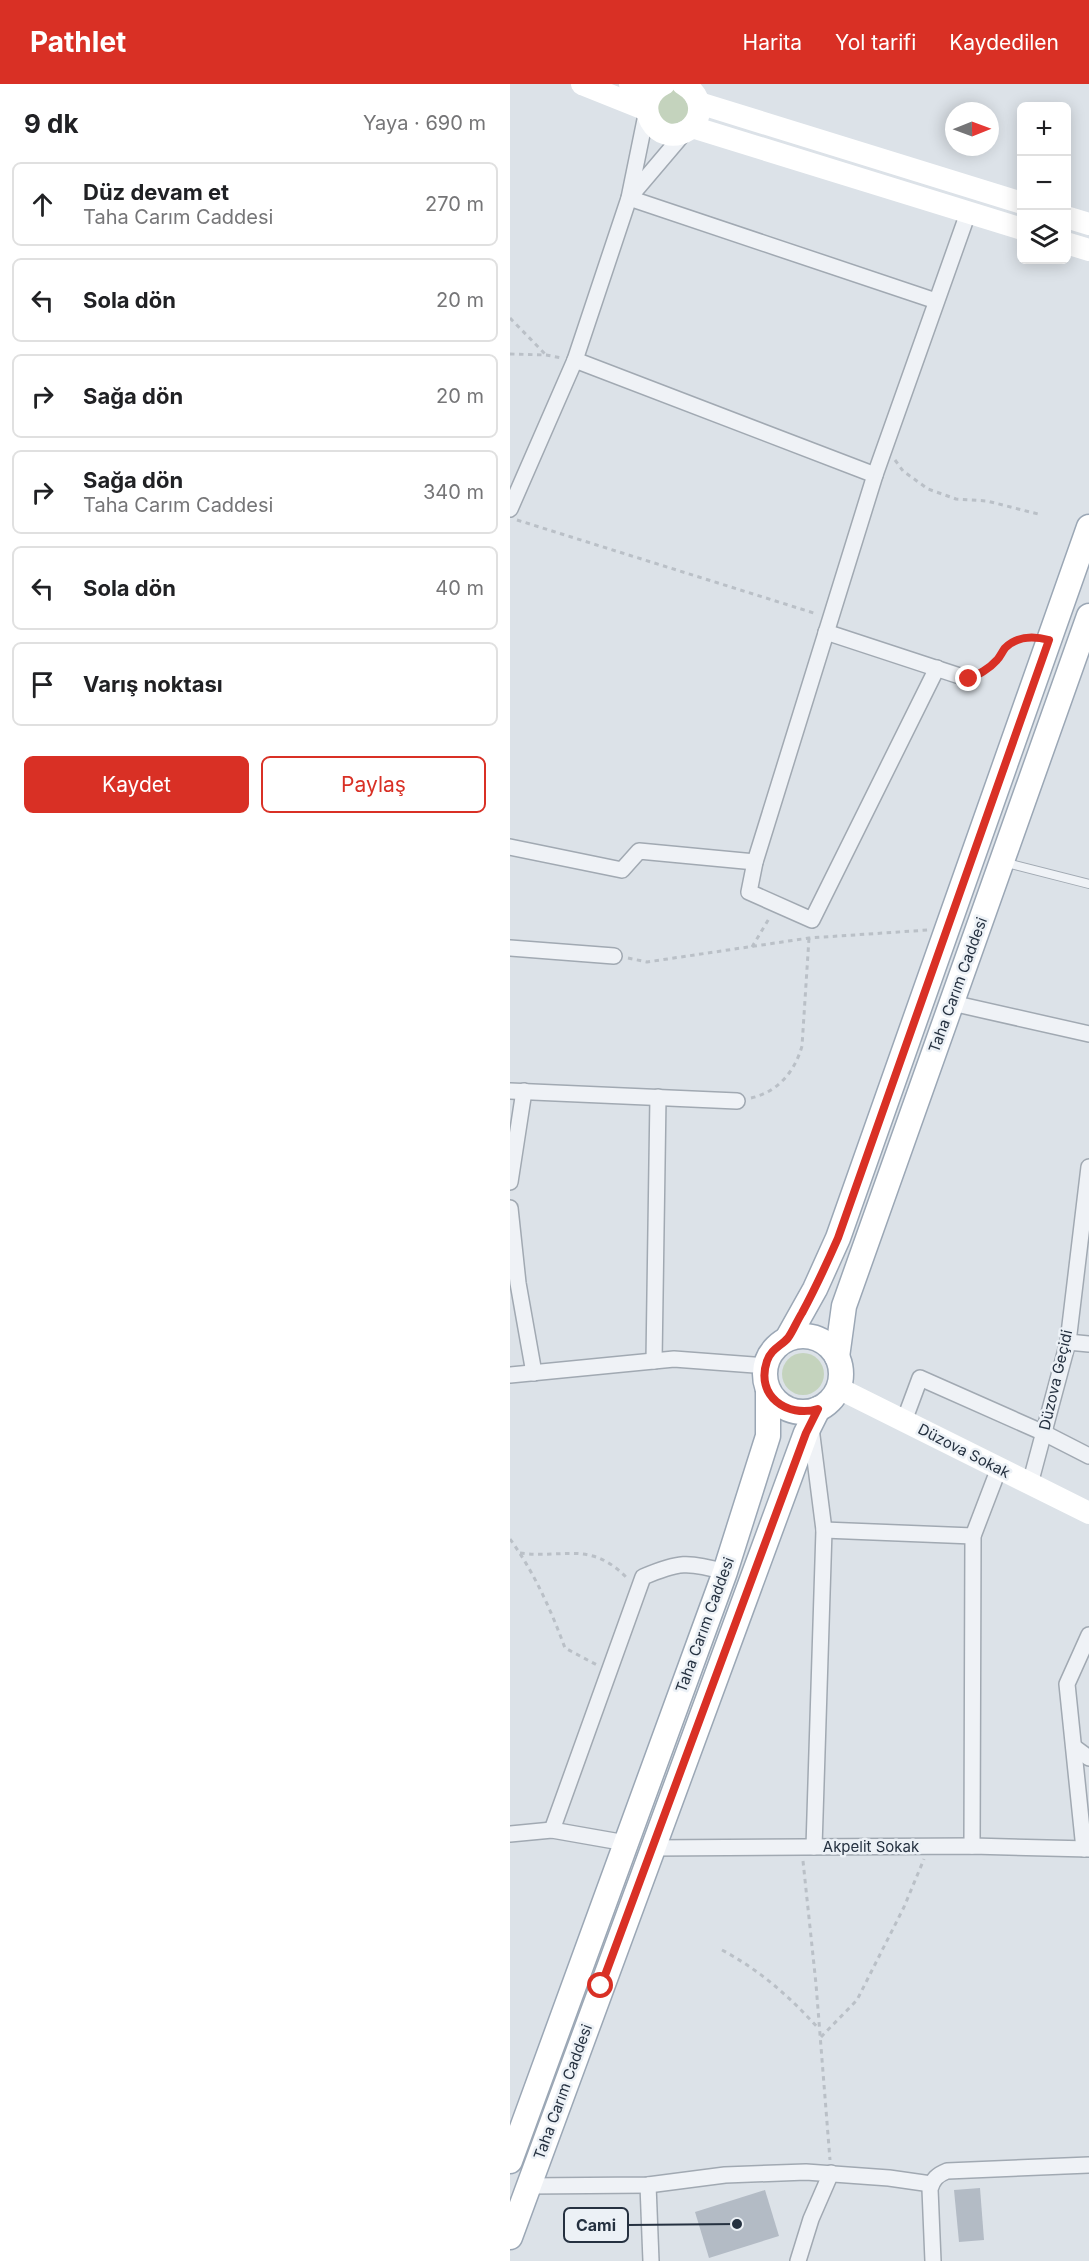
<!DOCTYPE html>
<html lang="tr">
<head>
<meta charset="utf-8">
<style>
  body { margin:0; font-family:Inter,sans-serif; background:#f2f2f2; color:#202124 }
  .controls { position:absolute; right:18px; top:18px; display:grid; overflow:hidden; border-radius:9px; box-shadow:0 3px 15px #0003 }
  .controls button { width:54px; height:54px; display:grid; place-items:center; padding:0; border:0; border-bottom:2px solid #e0e0e0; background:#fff; color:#202124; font:30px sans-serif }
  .compass { position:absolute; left:435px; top:18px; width:54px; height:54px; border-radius:50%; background:#fff; box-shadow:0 3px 15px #0003; rotate:89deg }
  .stop { position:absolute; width:18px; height:18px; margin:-14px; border:4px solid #d93025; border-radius:50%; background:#fff }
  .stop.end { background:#d93025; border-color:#fff; box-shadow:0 2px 6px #0008 }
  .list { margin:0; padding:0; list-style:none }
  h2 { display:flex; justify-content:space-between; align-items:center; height:78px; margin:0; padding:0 24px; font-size:26px }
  h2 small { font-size:20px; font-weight:400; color:#757577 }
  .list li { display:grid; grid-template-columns:39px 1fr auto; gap:18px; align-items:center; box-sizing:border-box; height:84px; margin:0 12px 12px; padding:0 12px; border:2px solid #e0e0e0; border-radius:9px }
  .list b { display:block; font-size:22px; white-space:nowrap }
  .list p { margin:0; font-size:20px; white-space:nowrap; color:#757577 }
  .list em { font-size:20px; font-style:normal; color:#757577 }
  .actions { display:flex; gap:12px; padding:18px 24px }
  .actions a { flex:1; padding:14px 0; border:2px solid #d93025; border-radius:9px; text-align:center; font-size:21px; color:#d93025 }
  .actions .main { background:#d93025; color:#fff }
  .icon { flex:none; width:33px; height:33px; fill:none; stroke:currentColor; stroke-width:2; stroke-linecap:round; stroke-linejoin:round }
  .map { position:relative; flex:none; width:579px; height:2177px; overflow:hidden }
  header { display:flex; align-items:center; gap:36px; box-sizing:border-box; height:84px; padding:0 30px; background:#d93025; color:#fff }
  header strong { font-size:28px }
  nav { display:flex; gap:33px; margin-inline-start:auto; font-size:21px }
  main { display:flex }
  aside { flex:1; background:#fff }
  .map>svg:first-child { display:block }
  .green { fill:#c4d3bd }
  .building { fill:#b3bbc5 }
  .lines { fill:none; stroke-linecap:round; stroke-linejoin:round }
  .lane-casing { stroke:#a1a9b2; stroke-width:10 }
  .street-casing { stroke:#a1a9b2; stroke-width:18 }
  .primary-casing { stroke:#9ba7b5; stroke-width:27 }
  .path { stroke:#bac0c7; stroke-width:3; stroke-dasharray:4.5 4.5; stroke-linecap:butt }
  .lane { stroke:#eff2f6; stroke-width:8 }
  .street { stroke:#eff2f6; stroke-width:15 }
  .secondary { stroke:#fff; stroke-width:22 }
  .primary { stroke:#fff; stroke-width:24 }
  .route { stroke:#d93025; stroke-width:8 }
  .labels { text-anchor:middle; stroke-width:5; stroke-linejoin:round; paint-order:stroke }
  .street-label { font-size:15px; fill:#253140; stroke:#ecf1f6 }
  .leader { fill:none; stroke:#253140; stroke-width:2 }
  .callout-dot { fill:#253140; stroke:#ecf1f6; stroke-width:2 }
  .callout { fill:#ecf1f6; stroke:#253140; stroke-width:2 }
  .callout-label { font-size:16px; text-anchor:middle; font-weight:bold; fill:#253140 }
</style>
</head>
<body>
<header>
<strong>Pathlet</strong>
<nav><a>Harita</a><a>Yol tarifi</a><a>Kaydedilen</a></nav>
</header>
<main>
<aside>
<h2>9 dk<small>Yaya · 690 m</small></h2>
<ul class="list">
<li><svg class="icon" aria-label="ahead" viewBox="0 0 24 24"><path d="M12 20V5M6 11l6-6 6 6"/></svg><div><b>Düz devam et</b><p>Taha Carım Caddesi</p></div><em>270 m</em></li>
<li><svg class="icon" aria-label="left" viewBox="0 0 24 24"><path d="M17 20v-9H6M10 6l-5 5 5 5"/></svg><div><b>Sola dön</b></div><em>20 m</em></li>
<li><svg class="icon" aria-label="right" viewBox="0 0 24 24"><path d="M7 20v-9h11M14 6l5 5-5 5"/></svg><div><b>Sağa dön</b></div><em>20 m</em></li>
<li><svg class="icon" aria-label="right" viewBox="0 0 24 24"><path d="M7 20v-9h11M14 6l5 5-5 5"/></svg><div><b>Sağa dön</b><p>Taha Carım Caddesi</p></div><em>340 m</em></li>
<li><svg class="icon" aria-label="left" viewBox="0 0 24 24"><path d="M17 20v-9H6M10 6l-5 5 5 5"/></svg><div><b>Sola dön</b></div><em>40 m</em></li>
<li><svg class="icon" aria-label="arrive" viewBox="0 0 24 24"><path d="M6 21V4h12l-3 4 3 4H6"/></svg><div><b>Varış noktası</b></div></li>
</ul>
<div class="actions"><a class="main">Kaydet</a><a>Paylaş</a></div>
</aside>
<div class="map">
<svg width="579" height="2177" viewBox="0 0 579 2177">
  <rect width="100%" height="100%" fill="#dce2e8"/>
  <g class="green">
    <polygon points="169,4 183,31 156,45 142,18 150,7"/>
    <circle cx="293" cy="1290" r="21"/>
  </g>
  <g class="building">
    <polygon points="470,2104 474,2156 449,2158 444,2106"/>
    <polygon points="255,2106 269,2152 199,2174 185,2128"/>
  </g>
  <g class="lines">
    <g class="lane-casing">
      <polyline id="lane" points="493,778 579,800"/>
    </g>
    <g class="street-casing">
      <g id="street">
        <polyline points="175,48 119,114 426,217"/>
        <polyline points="65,276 365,391"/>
        <polyline points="0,425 65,276 119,114 137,26"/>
        <polyline points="316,548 459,595"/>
        <polyline points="427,584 302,836 239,808 245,778 365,391 458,129"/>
        <polyline points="0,763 112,786 129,767 245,778"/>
        <polyline points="0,864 104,872"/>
        <polyline points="442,919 579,950"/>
        <polyline points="0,1007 227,1017"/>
        <polyline points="0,1098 14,1007"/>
        <polyline points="0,1124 8,1199 24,1289"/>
        <polyline points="558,1258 579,1260"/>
        <polyline points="144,1277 148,1013"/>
        <polyline points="0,1291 164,1275 256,1282"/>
        <polyline points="394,1337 410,1294 534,1349 579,1372"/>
        <polyline points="301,1344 314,1446 304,1763"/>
        <polyline points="520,1400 558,1258 579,1083"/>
        <polyline points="314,1446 463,1452"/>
        <polyline points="564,1663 579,1674"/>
        <path d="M 42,1746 L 133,1493 C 168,1478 178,1477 215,1488"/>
        <polyline points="0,1750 42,1746 116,1759"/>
        <polyline points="462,1762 463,1452 489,1384"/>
        <polyline points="142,1764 462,1762 579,1765"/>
        <polyline points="574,1765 557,1600 579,1551"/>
        <polyline points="138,2101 141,2177"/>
        <polyline points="18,2102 138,2101 215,2091 296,2088 379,2094 421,2100"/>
        <polyline points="288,2177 301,2135 321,2089"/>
        <path d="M 423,2177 L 420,2105 C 423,2095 427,2091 437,2087 L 579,2081"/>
      </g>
    </g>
    <g class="primary-casing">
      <g id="primary">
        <circle cx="293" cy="1290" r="38"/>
        <polyline points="277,1255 305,1205 328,1154 579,443"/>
        <polyline points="327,1273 334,1222 579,532"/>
        <polyline points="0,2077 215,1488 258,1352 258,1306"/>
        <polyline points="0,2153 296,1349 308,1325"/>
      </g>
    </g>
    <g class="path">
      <polyline points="0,234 36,271"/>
      <polyline points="0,270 36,271 52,274"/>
      <polyline points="385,376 393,387 418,405 446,415 477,417 528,430"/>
      <polyline points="7,436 307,530"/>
      <path d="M 471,589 C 490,577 496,557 520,554"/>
      <polyline points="242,863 260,833"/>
      <polyline points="118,874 137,878 299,854 418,846"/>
      <path d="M 241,1014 C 268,1008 285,987 292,962 L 299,854"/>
      <path d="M 0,1455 C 24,1488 41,1526 55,1564 L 87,1581"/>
      <path d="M 10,1469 C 55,1475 80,1456 117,1494"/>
      <polyline points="293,1777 306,1900 320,2076"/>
      <path d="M 212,1866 C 251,1887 280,1913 309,1945"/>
      <polyline points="311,1953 347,1916 394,1823 414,1775"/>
    </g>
    <use href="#lane" class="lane"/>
    <use href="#street" class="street"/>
    <g class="secondary">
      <polyline points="72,0 137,26"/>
      <polyline points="120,0 141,9"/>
      <path d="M 154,0 C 118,18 147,66 178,46 C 184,41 189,34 189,26 C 190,14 183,6 173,0"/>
      <polyline points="189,19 512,119"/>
      <polyline points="182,43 512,145"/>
      <polyline points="556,133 579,140"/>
      <polyline points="556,159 579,166"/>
      <polyline points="328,1304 579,1429"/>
    </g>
    <use href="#primary" class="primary"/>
  </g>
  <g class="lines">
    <path class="route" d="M 91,1902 L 296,1349 L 308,1325 C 277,1334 245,1312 257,1277 C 261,1265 271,1262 278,1254 C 283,1247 287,1237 292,1229 C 305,1205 317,1179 328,1154 L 539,556 C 524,552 507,552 495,564 C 492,568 490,573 487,576 C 479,585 469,590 459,595"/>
  </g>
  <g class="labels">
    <g class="street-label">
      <text transform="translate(448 901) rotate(-70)" y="5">Taha Carım Caddesi</text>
      <text transform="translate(546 1296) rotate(-77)" y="5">Düzova Geçidi</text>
      <text transform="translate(454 1367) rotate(27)" y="5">Düzova Sokak</text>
      <text transform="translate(195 1541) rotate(-70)" y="5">Taha Carım Caddesi</text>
      <text x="361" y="1768">Akpelit Sokak</text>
      <text transform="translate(53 2008) rotate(-70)" y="5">Taha Carım Caddesi</text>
    </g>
  </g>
  <path class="leader" d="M227 2140L118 2141"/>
  <circle class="callout-dot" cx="227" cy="2140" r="6"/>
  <rect class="callout" x="54" y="2124" width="64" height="34" rx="6"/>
  <g class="callout-label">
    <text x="86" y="2147">Cami</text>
  </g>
</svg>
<div class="controls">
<button>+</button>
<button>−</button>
<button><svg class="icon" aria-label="layers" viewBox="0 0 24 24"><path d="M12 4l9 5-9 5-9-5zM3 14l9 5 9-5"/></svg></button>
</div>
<svg class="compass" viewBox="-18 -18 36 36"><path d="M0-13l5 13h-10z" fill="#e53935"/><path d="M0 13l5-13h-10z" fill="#757577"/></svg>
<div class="stop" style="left:91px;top:1902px"></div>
<div class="stop end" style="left:459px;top:595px"></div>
</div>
</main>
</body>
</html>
